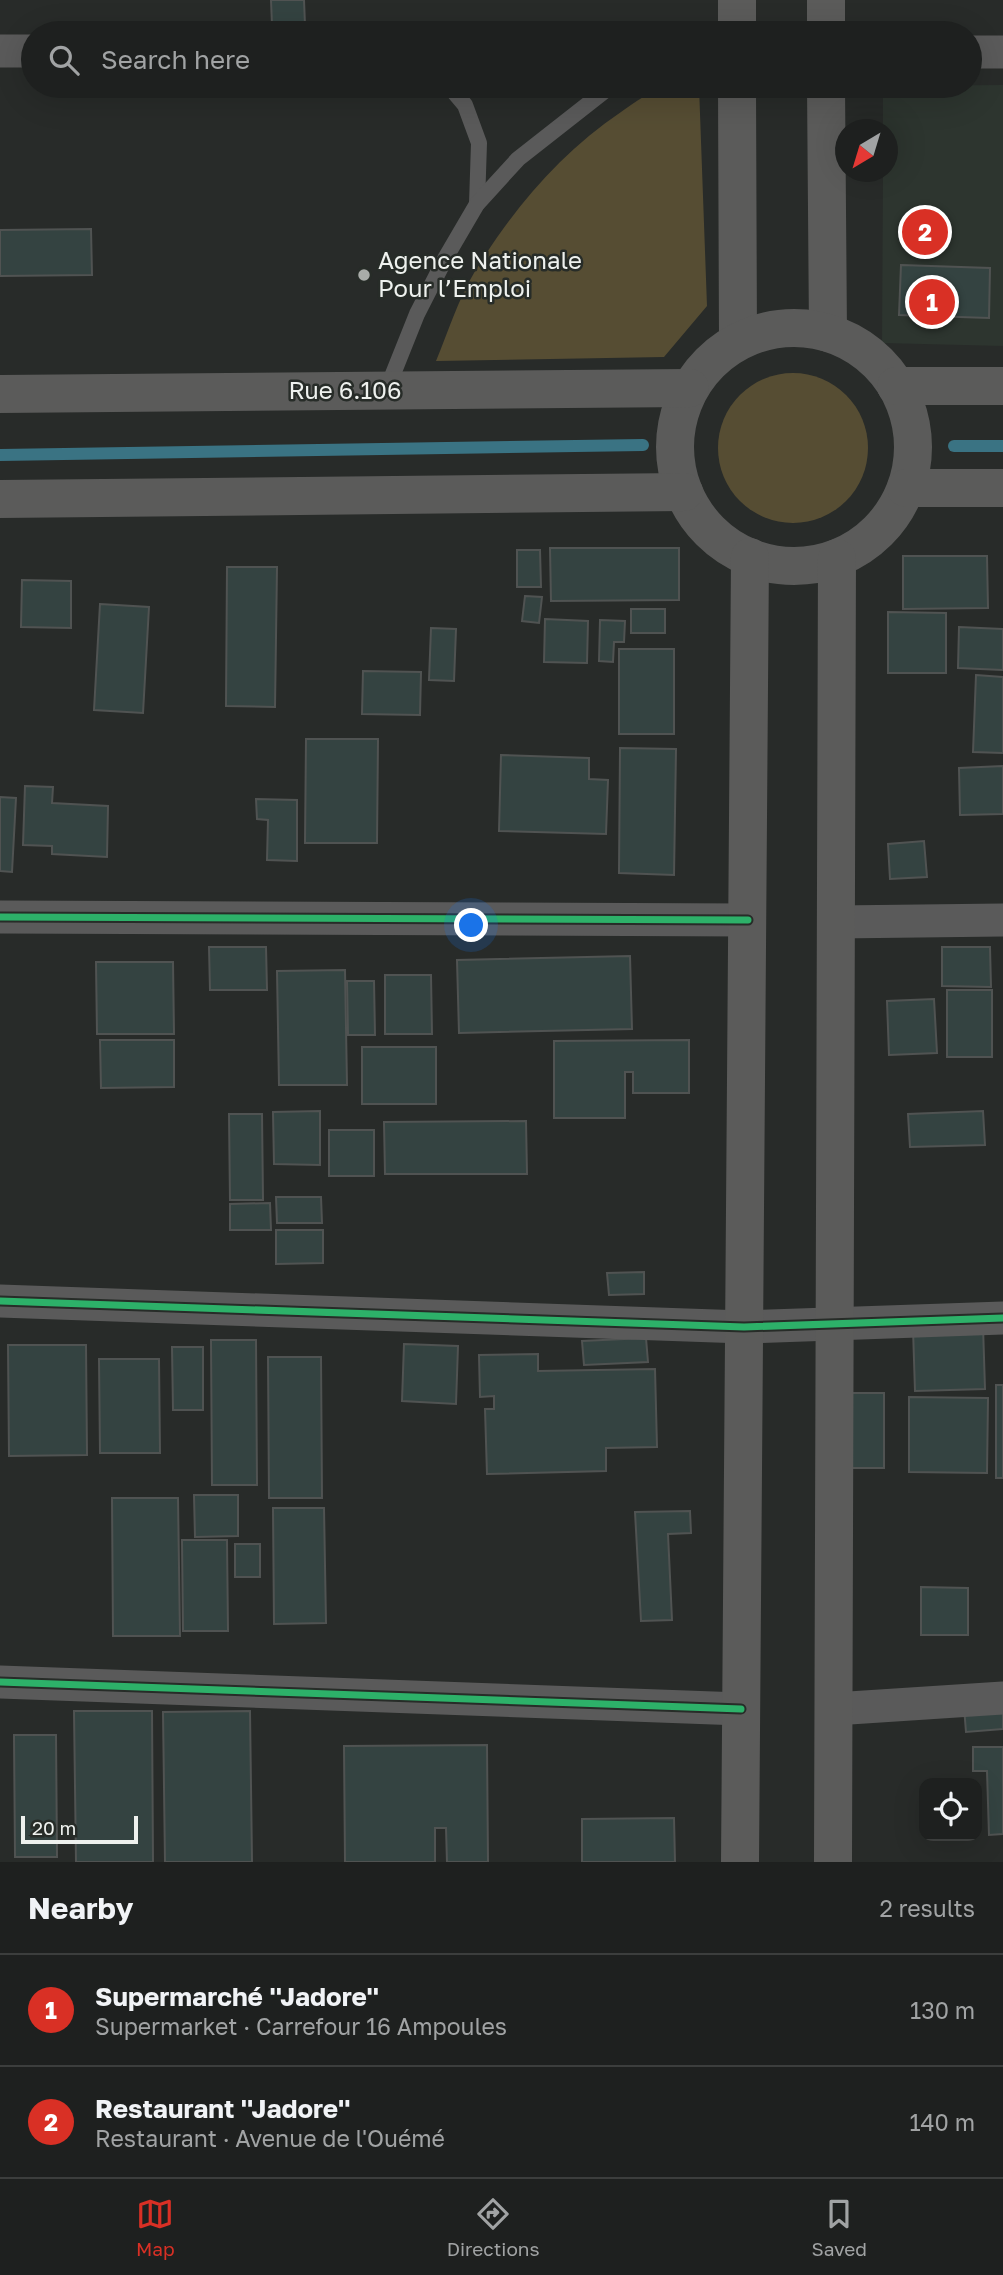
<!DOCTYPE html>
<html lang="en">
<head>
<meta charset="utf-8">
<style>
  body { margin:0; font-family:"Golos Text",sans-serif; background:#262828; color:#f1f3f6 }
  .controls { position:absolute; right:21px; bottom:21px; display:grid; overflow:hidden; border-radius:14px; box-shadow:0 7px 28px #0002 }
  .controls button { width:63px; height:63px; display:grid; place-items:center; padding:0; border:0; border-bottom:2px solid #3c3e3d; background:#1e201f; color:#f1f3f6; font:35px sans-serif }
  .compass { position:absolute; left:835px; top:119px; width:63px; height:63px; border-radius:50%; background:#1e201f; box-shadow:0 7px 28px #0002; rotate:218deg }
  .scale { position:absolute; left:21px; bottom:18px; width:117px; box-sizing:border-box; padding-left:7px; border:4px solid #eef1ee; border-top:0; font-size:19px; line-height:24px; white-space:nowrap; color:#eef1ee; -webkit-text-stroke:5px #272c28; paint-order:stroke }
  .you { position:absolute; left:472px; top:926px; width:24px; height:24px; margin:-18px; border:5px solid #fff; border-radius:50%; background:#1a73e8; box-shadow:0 0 0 10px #1a73e833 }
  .badge { display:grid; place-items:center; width:46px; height:46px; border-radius:50%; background:#d93025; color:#fff; font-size:23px; font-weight:700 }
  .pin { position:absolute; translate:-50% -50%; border:4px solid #fff; box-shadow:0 2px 7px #0006 }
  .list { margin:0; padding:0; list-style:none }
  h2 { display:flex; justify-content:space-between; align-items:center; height:91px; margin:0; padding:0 28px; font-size:30px }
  h2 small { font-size:23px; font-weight:400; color:#a1a3a4 }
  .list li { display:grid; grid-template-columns:46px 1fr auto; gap:21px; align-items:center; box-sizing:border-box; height:112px; padding:0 28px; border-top:2px solid #3c3e3d }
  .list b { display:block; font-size:26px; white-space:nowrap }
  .list p { margin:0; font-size:23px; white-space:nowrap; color:#a1a3a4 }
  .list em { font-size:23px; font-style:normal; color:#a1a3a4 }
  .icon { flex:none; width:38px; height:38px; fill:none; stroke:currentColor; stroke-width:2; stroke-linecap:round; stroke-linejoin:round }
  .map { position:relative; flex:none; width:1003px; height:1862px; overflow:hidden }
  .search { position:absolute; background:#1e201f; box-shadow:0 7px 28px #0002; left:21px; right:21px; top:21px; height:77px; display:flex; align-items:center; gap:18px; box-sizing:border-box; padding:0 24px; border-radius:38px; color:#a1a3a4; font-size:26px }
  .sheet { height:315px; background:#1e201f }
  nav { display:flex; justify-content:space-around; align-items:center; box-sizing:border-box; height:98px; border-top:2px solid #3c3e3d; background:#1e201f; font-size:19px; color:#a1a3a4 }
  nav a { display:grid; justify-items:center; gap:4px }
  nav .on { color:#d93025 }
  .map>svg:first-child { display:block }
  .built { fill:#2d352f }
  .green { fill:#564d33 }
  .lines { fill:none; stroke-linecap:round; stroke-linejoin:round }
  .stream { stroke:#3a7383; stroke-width:12 }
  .building { fill:#344341; stroke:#505352; stroke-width:2 }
  .lane { stroke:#5a5a5a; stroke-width:16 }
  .street { stroke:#5a5a5a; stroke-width:33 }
  .secondary { stroke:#5b5b5a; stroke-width:38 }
  .cycleway-casing { stroke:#272c28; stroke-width:11 }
  .cycleway { stroke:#2db169; stroke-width:7 }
  .poi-dot { fill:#a9aca9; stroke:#272c28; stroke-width:2.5 }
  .labels { text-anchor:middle; stroke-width:5; stroke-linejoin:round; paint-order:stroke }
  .poi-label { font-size:24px; fill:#eef1ee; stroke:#272c28; text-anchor:start }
  .street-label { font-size:24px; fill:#eef1ee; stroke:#272c28 }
</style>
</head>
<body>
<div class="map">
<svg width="1003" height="1862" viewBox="0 0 1003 1862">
  <rect width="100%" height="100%" fill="#282b29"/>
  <polygon class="built" points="1003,85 1003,346 882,343 883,172 888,172 888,130 883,129 883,86"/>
  <g class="green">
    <path d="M 699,86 L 707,306 L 664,357 L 436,361 C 448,332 458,300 474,273 C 512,210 560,153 621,112 C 635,102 650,91 667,86 C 677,84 689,86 699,86 Z"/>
    <circle cx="793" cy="448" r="75"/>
  </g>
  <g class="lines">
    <g class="stream">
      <polyline points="954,446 1003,446"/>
      <polyline points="0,455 643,445"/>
    </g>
  </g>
  <g class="building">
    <polygon points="271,0 304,0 305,25 272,25"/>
    <polygon points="91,229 92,275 0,276 0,230"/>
    <polygon points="901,265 990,268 989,318 899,315"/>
    <polygon points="550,548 679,548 679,600 551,601"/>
    <polygon points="517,550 540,550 541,587 517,587"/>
    <polygon points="903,556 987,556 988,608 903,609"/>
    <polygon points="227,567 277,567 275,707 226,706"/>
    <polygon points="22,580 71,581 71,628 21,627"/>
    <polygon points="525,596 542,597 539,623 522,621"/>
    <polygon points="100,604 149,607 143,713 94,710"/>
    <rect x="631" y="609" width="34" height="24"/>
    <polygon points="888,612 946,613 946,673 888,673"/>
    <polygon points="545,619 588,621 587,663 544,662"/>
    <polygon points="600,620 625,621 624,642 614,642 613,662 599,661"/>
    <polygon points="959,627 1003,629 1003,670 958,668"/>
    <polygon points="431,628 456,629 454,681 429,680"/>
    <rect x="619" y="649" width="55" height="85"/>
    <polygon points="363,671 421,672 420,715 362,714"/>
    <polygon points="976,675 1003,677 1003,753 973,752"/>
    <polygon points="306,739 378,739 377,843 305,843"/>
    <polygon points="620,748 676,749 674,875 619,873"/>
    <polygon points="501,755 589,758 589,779 608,780 606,834 499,831"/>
    <polygon points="1003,766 1003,814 960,815 959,768"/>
    <polygon points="25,786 53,787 52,803 108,806 107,857 52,854 52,846 23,845"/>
    <polygon points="0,797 16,798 12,872 0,871"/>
    <polygon points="256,799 297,800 297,861 267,860 268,820 257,819"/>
    <polygon points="924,841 927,877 890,879 888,844"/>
    <polygon points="209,947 266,947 267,990 210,990"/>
    <polygon points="942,947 990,947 991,987 942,986"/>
    <polygon points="630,956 632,1029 459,1033 457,960"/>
    <polygon points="96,962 173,962 174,1034 97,1034"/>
    <polygon points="345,970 347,1085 279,1085 277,971"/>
    <polygon points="385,975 431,975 432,1034 385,1034"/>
    <polygon points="347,981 374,981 375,1035 348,1035"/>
    <rect x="947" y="990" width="45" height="67"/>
    <polygon points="934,999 937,1053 889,1055 887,1001"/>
    <polygon points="100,1040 174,1040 174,1087 101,1088"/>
    <polygon points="689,1040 689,1093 633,1093 633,1072 625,1072 625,1118 554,1118 554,1041"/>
    <rect x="362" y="1047" width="74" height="57"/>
    <polygon points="320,1111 320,1165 274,1164 273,1112"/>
    <polygon points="983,1111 985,1145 910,1147 908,1114"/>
    <polygon points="229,1114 262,1114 263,1200 230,1200"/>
    <polygon points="526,1121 527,1174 385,1174 384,1122"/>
    <rect x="329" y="1130" width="45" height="46"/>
    <polygon points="276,1197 321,1197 322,1223 277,1223"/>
    <polygon points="270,1203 271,1230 230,1230 230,1204"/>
    <polygon points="276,1230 323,1230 323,1263 276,1264"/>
    <polygon points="644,1272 644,1294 609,1295 607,1273"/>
    <polygon points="983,1326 985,1389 915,1391 913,1329"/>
    <polygon points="646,1338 648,1362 584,1365 582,1341"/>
    <polygon points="211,1340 256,1340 257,1485 212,1485"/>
    <polygon points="404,1344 458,1346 456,1404 402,1401"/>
    <polygon points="8,1345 86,1345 87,1455 9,1456"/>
    <polygon points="172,1347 203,1347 203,1410 173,1410"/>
    <polygon points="538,1354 538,1371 655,1369 657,1447 606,1448 606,1471 487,1474 485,1409 494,1409 494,1396 480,1397 479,1355"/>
    <polygon points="268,1357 321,1357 322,1498 269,1498"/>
    <polygon points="99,1359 159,1359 160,1453 100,1453"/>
    <rect x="996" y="1385" width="7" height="93"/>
    <polygon points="845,1393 884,1393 884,1468 844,1468"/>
    <polygon points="909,1397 988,1398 987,1473 909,1472"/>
    <polygon points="194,1495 238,1495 238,1536 195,1537"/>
    <polygon points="112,1498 178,1498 180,1636 113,1636"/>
    <polygon points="273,1508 324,1508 326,1623 274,1624"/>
    <polygon points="690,1511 691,1533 668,1534 672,1620 641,1621 635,1512"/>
    <polygon points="182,1540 227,1540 228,1631 183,1631"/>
    <rect x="235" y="1544" width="25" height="33"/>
    <polygon points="921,1587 968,1588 968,1635 921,1635"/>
    <polygon points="1003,1704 1003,1729 966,1732 964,1707"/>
    <polygon points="74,1711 152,1711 153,1862 76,1862"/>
    <polygon points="250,1711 252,1862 165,1862 163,1712"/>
    <polygon points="14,1735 56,1735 57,1857 15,1857"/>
    <polygon points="487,1745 488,1862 447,1862 446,1828 435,1828 435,1862 345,1862 344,1746"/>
    <polygon points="973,1747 1003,1747 1003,1834 989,1835 987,1771 973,1771"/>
    <polygon points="674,1818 675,1862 582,1862 582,1819"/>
  </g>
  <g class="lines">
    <g class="lane">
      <polyline points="449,86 465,105 479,143 477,204"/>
      <polyline points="387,389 417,314 446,257 477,204 518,159 611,86"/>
    </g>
    <g class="street">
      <polyline points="0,51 33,51"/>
      <polyline points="970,52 1003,52"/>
      <polyline points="0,917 748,920"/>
      <polyline points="836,922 1003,920"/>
      <polyline points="0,1301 744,1327 1003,1318"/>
      <polyline points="0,1682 741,1709"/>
      <polyline points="834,1709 1003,1698"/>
    </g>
    <g class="secondary">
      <polyline points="737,0 737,33"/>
      <polyline points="826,0 826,33"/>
      <polyline points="737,86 738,341"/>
      <polyline points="826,86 828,333"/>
      <circle cx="794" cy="447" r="119"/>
      <polyline points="896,386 1003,386"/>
      <polyline points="0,394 690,388"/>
      <polyline points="906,488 1003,488"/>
      <polyline points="0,499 684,492"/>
      <polyline points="740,1862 750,557"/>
      <polyline points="833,1862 837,558"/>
    </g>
    <g class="cycleway-casing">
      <g id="cycleway">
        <polyline points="0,917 748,920"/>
        <polyline points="0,1301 744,1327 1003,1318"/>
        <polyline points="0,1682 741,1709"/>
      </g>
    </g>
    <use href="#cycleway" class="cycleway"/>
  </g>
  <circle class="poi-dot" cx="364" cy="275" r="7"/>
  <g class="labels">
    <g class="poi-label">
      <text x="378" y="269">Agence Nationale<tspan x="378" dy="28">Pour l’Emploi</tspan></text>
    </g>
    <g class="street-label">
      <text x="345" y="399">Rue 6.106</text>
    </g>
  </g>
</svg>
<div class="controls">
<button><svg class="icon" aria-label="locate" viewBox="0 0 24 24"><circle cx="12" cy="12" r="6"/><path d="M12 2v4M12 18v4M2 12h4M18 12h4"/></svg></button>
</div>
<svg class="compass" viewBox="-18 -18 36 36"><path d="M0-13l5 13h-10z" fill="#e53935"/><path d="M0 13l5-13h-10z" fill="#a1a3a4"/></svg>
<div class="scale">20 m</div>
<div class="you"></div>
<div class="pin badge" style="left:932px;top:302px">1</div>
<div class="pin badge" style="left:925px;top:232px">2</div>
<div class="search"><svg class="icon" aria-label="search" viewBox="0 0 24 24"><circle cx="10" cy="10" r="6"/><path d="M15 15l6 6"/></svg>Search here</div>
</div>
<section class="sheet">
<h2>Nearby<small>2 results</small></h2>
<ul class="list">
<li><span class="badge">1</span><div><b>Supermarché ''Jadore''</b><p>Supermarket · Carrefour 16 Ampoules</p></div><em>130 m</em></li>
<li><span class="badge">2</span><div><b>Restaurant ''Jadore''</b><p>Restaurant · Avenue de l'Ouémé</p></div><em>140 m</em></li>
</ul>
</section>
<nav>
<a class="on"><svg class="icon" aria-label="map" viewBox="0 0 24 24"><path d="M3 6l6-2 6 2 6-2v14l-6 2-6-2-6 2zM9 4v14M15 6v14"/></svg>Map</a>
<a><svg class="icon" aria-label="directions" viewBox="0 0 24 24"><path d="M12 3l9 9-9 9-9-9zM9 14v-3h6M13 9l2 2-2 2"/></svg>Directions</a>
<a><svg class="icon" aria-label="saved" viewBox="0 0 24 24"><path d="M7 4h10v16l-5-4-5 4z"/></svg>Saved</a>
</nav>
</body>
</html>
